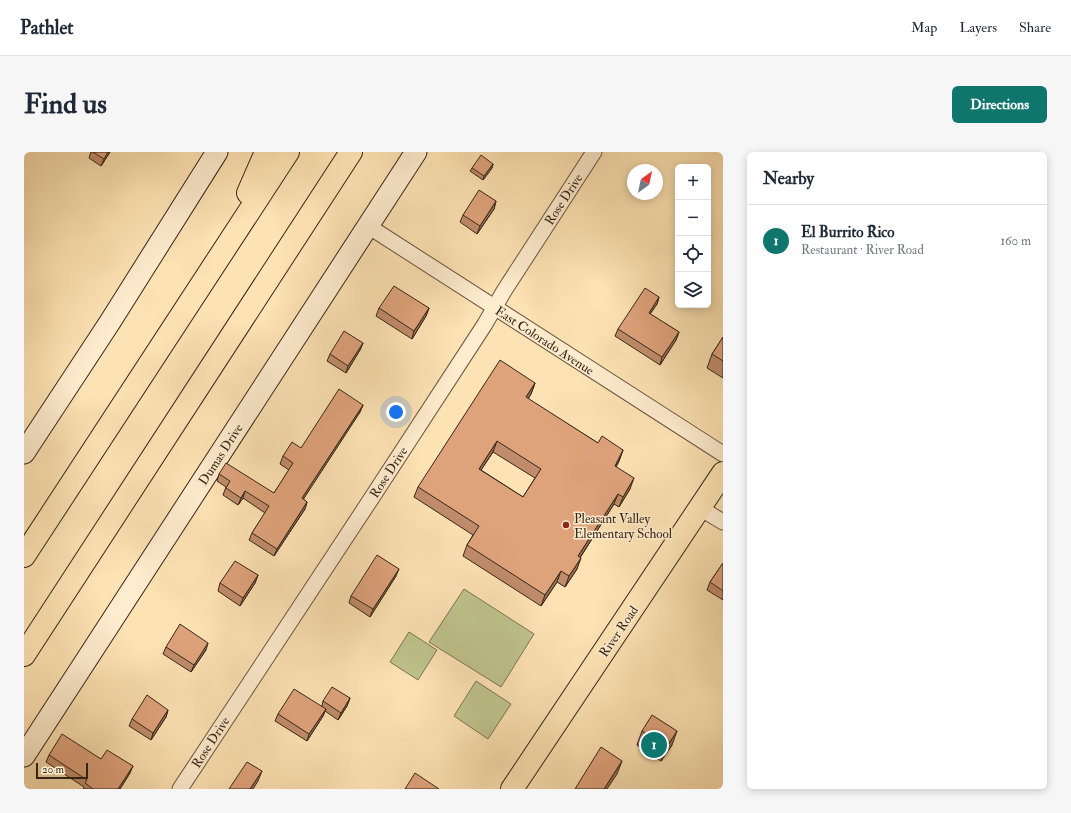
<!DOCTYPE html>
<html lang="en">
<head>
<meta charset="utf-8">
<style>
  body { margin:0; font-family:"IM FELL Double Pica",serif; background:#f6f6f7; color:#1f2937 }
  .controls { position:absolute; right:12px; top:12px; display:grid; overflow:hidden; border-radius:6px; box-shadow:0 2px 10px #0003 }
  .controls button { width:36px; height:36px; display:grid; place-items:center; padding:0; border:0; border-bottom:1px solid #e0e1e3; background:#fff; color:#1f2937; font:20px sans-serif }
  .compass { position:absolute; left:603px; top:12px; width:36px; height:36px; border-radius:50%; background:#fff; box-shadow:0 2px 10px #0003; rotate:33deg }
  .scale { position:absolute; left:12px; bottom:10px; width:52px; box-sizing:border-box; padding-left:4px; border:2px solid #362618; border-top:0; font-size:11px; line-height:14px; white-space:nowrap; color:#362618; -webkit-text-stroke:3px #feecce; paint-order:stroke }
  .you { position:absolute; left:372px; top:260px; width:14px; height:14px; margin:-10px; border:3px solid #fff; border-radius:50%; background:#1a73e8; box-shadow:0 0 0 6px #1a73e833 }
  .badge { display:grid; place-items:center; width:26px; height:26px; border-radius:50%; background:#0f766e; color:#fff; font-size:13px; font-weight:700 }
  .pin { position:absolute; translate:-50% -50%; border:2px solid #fff; box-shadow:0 1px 4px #0006 }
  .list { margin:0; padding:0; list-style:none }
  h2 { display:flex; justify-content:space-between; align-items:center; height:52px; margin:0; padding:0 16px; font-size:17px }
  h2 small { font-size:13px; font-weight:400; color:#747a83 }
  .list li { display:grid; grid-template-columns:26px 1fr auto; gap:12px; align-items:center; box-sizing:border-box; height:72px; padding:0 16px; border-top:1px solid #e0e1e3 }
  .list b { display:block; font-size:15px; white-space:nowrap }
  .list p { margin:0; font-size:13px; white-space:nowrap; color:#747a83 }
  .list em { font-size:13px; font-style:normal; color:#747a83 }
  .icon { flex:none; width:22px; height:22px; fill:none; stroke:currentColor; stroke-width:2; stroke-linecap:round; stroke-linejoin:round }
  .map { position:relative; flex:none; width:699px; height:637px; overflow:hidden; border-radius:6px }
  header { display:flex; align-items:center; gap:24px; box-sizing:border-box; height:56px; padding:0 20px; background:#fff; border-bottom:1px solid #e0e1e3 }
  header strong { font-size:19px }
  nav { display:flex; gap:22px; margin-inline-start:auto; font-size:14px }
  .intro { display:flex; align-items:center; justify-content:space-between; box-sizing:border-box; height:96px; padding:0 24px }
  h1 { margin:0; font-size:28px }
  .button { padding:10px 18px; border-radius:6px; background:#0f766e; color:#fff; font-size:14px; font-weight:700 }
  main { display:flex; gap:24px; padding:0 24px }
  aside { flex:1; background:#fff; border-radius:6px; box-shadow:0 2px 10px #0003 }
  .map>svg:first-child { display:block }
  .green { fill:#bfc38c; stroke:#7a7452 }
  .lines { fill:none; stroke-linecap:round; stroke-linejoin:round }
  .street-casing { stroke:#68553f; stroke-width:17 }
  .secondary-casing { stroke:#362618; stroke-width:23 }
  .primary-casing { stroke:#362618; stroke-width:24 }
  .highway-casing { stroke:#362618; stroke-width:24 }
  .street { stroke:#feecce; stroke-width:15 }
  .secondary { stroke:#feecce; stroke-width:21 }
  .primary { stroke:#fde2b3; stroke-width:22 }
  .highway { stroke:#fde2b3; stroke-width:22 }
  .wall { fill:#c08c6b; stroke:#362618; fill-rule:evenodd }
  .shaded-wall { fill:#9c7257; stroke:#362618 }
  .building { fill:#dfa37c; stroke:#362618; fill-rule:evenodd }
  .poi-dot { fill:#8f2418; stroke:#feecce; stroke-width:1.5 }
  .labels { text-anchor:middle; stroke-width:3; stroke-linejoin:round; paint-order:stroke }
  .street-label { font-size:13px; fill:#362618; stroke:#feecce }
  .poi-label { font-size:13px; fill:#362618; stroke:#feecce; text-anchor:start }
</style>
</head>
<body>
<header>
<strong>Pathlet</strong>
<nav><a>Map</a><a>Layers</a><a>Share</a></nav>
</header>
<div class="intro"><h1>Find us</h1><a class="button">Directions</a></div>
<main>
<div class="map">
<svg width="699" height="637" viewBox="0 0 699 637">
  <rect width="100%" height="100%" fill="#fde2b3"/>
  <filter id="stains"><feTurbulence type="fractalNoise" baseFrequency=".005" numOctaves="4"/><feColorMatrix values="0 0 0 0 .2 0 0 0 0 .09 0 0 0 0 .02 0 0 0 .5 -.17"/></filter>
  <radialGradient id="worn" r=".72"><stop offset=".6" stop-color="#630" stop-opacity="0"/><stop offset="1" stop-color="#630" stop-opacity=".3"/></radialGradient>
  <g class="green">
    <polygon points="440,437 510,482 477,535 405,490"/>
    <polygon points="385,480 413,498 394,528 366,510"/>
    <polygon points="452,529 487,552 464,587 430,564"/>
  </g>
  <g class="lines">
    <g class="street-casing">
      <g id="street">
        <polyline points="344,74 699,302"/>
        <polyline points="676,356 699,370"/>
        <polyline points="156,637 347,347 461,172 480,139 570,0"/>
      </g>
    </g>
    <g class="secondary-casing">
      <g id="secondary">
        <polyline points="0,301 86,170 193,0"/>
        <polyline points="0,604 392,0"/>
      </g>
    </g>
    <g class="primary-casing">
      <polyline id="primary" points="488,637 699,321"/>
    </g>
    <g class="highway-casing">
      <g id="highway">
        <polyline points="224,41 242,0"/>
        <polyline points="0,404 264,0"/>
        <polyline points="0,503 327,0"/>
      </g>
    </g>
    <use href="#street" class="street"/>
    <use href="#secondary" class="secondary"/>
    <use href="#primary" class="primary"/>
    <use href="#highway" class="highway"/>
  </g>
  <g class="wall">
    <polygon points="67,0 86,0 77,14 65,6"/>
    <polygon points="469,12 468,16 459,28 446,19 448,16"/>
    <polygon points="472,49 470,57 453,82 436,70 439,63"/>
    <polygon points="635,145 633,152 626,162 655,180 652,188 636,213 591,184 594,177"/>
    <polygon points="355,156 405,156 402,164 388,187 352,164"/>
    <polygon points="699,185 699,226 683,216 688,202"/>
    <polygon points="339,191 336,198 322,221 303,209 306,202"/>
    <path d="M 511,231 L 507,242 L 504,247 L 574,291 L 599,298 L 595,309 L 592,315 L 606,337 L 595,355 L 590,352 L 556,406 L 553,417 L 541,435 L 533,430 L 517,454 L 439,404 L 443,393 L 449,383 L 390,345 L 394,335 ZM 469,300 L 511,326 L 499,345 L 457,318 Z"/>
    <polygon points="339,253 336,260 279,347 283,350 281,357 250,404 225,388 228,381 241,361 219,346 214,353 199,343 202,335 193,329 195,322 250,341 265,318 256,312 259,304 277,296"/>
    <polygon points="699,411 699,448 683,438 686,430"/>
    <polygon points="234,423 231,431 216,454 194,439 196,431"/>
    <polygon points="372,424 346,465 325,451 327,444"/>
    <polygon points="142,495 182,498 167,520 139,502"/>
    <polygon points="326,546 323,554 314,568 301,559 299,564 283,589 251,569 254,562 298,554 299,549"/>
    <polygon points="144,558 142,565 127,588 105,574 108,567"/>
    <polygon points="618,579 648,593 637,609 613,593"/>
    <polygon points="25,603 77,607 106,621 96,637 59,637 60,635 22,610"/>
  </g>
  <g class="shaded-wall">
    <polygon points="84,0 86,0 77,14 80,7"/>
    <polygon points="469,12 468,16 459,28 460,24"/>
    <polygon points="472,49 470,57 453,82 456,74"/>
    <polygon points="635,145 633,152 622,168 625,161"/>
    <polygon points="405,156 402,164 388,187 390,179"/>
    <polygon points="655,180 652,188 636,213 638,205"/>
    <polygon points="339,191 336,198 322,221 324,214"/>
    <polygon points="511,231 507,242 498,256 502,245"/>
    <polygon points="339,253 336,260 275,354 278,346"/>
    <polygon points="473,289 469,300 451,327 455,317"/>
    <polygon points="599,298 595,309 587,325 591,314"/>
    <polygon points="610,326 606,337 595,355 599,345"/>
    <polygon points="221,339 219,346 214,353 217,346"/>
    <polygon points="594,342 590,352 550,415 554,404"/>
    <polygon points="283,350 281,357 250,404 253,397"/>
    <polygon points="557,406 553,417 541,435 545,424"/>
    <polygon points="375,417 372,424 346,465 349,457"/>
    <polygon points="537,419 533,430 517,454 521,443"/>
    <polygon points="234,423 231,431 216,454 219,446"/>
    <polygon points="184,491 182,498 167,520 170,513"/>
    <polygon points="326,546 323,554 314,568 317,561"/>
    <polygon points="302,557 299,564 283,589 285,582"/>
    <polygon points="144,558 142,565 127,588 129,581"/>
    <polygon points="653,579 648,593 637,609 642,596"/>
    <polygon points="598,609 593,622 583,637 580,637"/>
    <polygon points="109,614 106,621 96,637 94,637"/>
    <polygon points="238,619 234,629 229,637 226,637"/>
  </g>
  <g class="building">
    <polygon points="69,0 84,0 80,7"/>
    <polygon points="457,3 469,12 460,24 448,16"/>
    <polygon points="455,38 472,49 456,74 439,63"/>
    <polygon points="370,134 405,156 390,179 355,156"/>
    <polygon points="621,136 635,145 625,161 655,180 638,205 594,177"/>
    <polygon points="320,179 339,191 324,214 306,202"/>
    <polygon points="699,185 699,209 688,202"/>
    <path d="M 476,208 L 511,231 L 502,245 L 574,291 L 578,284 L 599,298 L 591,314 L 610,326 L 599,345 L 594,342 L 554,404 L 557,406 L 545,424 L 537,419 L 521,443 L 443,393 L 455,374 L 394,335 ZM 473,289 L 517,317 L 499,345 L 455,317 Z"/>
    <polygon points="315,237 339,253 278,346 283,350 253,397 228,381 245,354 221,339 217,346 202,336 206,329 195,322 202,311 250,341 269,311 259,304 268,290 277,296"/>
    <polygon points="353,403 375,417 349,457 327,444"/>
    <polygon points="211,409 234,423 219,446 196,431"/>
    <polygon points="699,411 699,439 686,430"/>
    <polygon points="156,472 184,491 170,513 142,495"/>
    <polygon points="308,535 326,546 317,561 299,549"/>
    <polygon points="270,537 302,557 285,582 254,562"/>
    <polygon points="123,543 144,558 129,581 108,567"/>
    <polygon points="628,563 653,579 642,596 618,579"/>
    <polygon points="38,582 77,607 83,598 109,614 94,637 69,637 61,631 63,628 25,603"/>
    <polygon points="577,595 598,609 580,637 551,637"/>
    <polygon points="223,610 238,619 226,637 205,637"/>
    <polygon points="391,621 415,637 381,637"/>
  </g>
  <circle class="poi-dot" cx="542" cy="373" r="4"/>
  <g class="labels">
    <g class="street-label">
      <text transform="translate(539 47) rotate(-57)" y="5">Rose Drive</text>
      <text transform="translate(521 188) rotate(33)" y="5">East Colorado Avenue</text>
      <text transform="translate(196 302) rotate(-57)" y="5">Dumas Drive</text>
      <text transform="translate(364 320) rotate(-57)" y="5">Rose Drive</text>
      <text transform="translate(594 479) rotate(-56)" y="5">River Road</text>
      <text transform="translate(186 590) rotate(-57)" y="5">Rose Drive</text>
    </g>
    <g class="poi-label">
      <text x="550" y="371">Pleasant Valley<tspan x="550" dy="15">Elementary School</tspan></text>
    </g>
  </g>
  <rect width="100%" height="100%" filter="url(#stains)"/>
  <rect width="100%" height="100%" fill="url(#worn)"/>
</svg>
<div class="controls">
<button>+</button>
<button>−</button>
<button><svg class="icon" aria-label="locate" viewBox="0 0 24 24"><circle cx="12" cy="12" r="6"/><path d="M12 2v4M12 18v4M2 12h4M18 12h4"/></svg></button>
<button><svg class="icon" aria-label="layers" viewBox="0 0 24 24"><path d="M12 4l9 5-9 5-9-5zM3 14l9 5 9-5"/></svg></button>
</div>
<svg class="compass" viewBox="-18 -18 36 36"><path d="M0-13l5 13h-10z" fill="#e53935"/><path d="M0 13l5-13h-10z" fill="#747a83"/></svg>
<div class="scale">20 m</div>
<div class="you"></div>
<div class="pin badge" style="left:630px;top:593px">1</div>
</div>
<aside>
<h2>Nearby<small></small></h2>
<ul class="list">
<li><span class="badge">1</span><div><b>El Burrito Rico</b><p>Restaurant · River Road</p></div><em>160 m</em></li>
</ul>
</aside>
</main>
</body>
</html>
